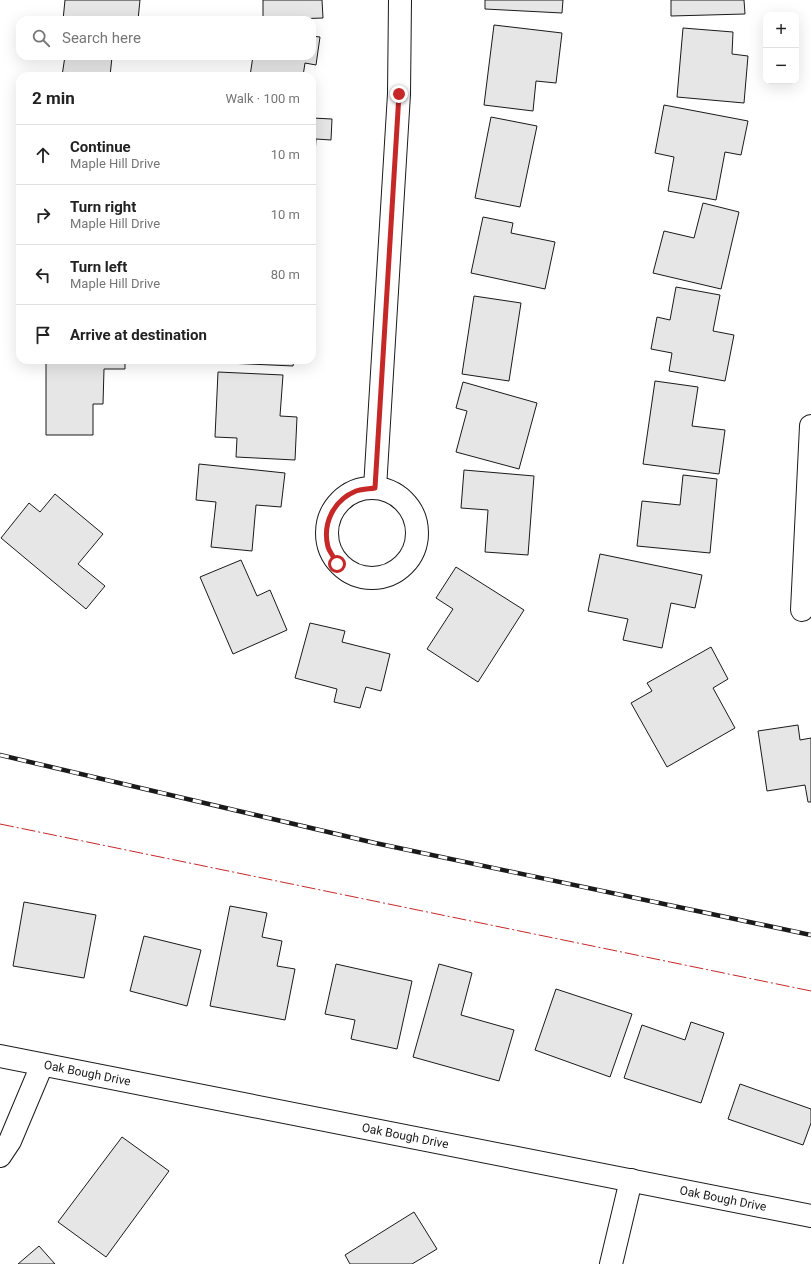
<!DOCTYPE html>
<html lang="en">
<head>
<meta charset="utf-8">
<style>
  body { margin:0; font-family:Roboto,sans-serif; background:#f2f2f2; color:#222 }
  .controls { position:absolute; right:12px; top:12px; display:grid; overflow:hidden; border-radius:8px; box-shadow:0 4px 16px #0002 }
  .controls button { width:36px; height:36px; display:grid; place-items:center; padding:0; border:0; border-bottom:1px solid #e0e0e0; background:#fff; color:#222; font:20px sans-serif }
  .stop { position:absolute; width:12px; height:12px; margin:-9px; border:3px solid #c62828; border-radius:50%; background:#fff }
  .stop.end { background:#c62828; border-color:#fff; box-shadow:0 1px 4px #0008 }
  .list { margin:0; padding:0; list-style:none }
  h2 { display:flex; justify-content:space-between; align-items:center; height:52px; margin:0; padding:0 16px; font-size:17px }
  h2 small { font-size:13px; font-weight:400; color:#767676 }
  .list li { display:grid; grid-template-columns:26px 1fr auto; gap:12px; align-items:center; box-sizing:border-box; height:60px; padding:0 16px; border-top:1px solid #e0e0e0 }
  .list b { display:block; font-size:15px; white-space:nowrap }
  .list p { margin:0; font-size:13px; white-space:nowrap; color:#767676 }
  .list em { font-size:13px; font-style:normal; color:#767676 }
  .icon { flex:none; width:22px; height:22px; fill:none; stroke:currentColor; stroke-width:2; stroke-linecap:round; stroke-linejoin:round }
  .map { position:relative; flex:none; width:811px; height:1264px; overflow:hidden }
  .search { position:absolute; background:#fff; box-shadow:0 4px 16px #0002; left:16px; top:16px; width:300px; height:44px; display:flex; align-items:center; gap:10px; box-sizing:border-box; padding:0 14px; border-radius:12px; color:#767676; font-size:15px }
  .panel { position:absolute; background:#fff; box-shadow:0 4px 16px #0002; left:16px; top:72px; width:300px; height:292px; border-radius:12px }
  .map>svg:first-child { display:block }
  .building { fill:#e6e6e6; stroke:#1a1a1a }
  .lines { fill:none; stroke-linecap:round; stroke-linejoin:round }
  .minor-casing { stroke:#1a1a1a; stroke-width:24 }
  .minor { stroke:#fff; stroke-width:22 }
  .rail-casing { stroke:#1a1a1a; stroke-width:4.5 }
  .rail { stroke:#fff; stroke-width:3; stroke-dasharray:9; stroke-linecap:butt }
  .power { stroke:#c62828; stroke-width:1; stroke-dasharray:14 3 2 3; stroke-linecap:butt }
  .route { stroke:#c62828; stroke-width:5 }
  .labels { text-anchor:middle; stroke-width:3; stroke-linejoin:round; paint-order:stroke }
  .street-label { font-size:12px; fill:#1a1a1a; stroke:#fff }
</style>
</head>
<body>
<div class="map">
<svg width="811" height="1264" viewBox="0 0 811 1264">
  <rect width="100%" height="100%" fill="#fff"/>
  <g class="building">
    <polygon points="65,0 140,0 138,20 63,20"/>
    <polygon points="263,0 322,0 323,18 263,20"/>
    <polygon points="485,0 563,0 562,13 485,9"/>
    <polygon points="671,0 744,0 745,14 671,16"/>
    <polygon points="494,25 562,33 556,83 536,81 533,111 484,105"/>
    <polygon points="683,28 733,32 732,54 748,56 744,103 677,97"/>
    <polygon points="312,36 320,37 316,65 305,63 303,76 250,76 253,56 312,56"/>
    <polygon points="65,56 112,57 110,76 62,76"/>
    <polygon points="664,105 748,121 741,155 725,152 716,200 668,191 674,157 655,153"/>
    <polygon points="491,117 537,126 520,207 475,198"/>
    <polygon points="312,118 332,119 331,140 316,139 313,187 312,187"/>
    <polygon points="703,203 739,212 721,289 653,273 664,231 694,238"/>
    <polygon points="483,217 513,223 511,233 555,242 545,289 471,273"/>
    <polygon points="676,287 720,295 713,331 734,335 725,381 669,371 672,353 651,349 657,317 670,320"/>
    <polygon points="474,296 521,303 509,381 462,374"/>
    <polygon points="46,360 125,360 125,369 104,369 103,404 93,404 93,435 46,435"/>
    <polygon points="227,360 294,360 293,366 227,363"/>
    <polygon points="218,372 283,375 280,416 297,417 295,460 236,457 237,438 215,437"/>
    <polygon points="655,381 698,387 692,426 725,430 719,474 643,464"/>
    <polygon points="463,382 537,403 519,469 456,452 467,411 456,408"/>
    <polygon points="199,464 285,473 281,507 256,505 252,551 211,547 216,502 196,500"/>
    <polygon points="464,470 534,476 528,555 485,552 488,510 461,508"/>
    <polygon points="683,475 717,479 710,553 637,546 642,501 680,505"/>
    <polygon points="55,494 103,534 78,564 105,586 86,609 1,538 29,503 40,512"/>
    <polygon points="600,554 702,575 695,608 671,603 662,648 623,640 628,619 588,611"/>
    <polygon points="241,560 257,596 270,590 287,630 233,654 200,577"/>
    <polygon points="456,567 524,610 478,682 427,649 453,609 436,598"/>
    <polygon points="310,623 345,631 342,642 390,654 381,691 366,687 360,708 334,702 337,689 295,678"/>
    <polygon points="711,647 728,679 713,688 735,728 667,767 631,703 652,691 647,683"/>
    <polygon points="798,725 800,740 811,738 811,802 808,802 805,785 767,791 758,731"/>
    <polygon points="24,902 96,915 84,978 13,966"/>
    <polygon points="230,906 267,913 262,937 282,941 277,966 295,969 285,1020 210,1006"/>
    <polygon points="144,936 201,950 187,1006 130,991"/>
    <polygon points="336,964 412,981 397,1049 351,1039 355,1020 325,1014"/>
    <polygon points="439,964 472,973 461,1015 514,1030 499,1081 413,1057"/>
    <polygon points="556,989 632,1014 610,1077 535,1050"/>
    <polygon points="691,1022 724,1033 701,1103 624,1078 642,1025 685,1040"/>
    <polygon points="740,1084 811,1109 811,1123 803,1145 728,1119"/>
    <polygon points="122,1137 169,1171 106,1257 58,1222"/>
    <polygon points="414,1212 437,1249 412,1264 350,1264 345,1255"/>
    <polygon points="39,1246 55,1264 18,1264"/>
  </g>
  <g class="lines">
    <g class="minor-casing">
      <g id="minor">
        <polyline points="375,488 399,94 400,0"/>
        <circle cx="372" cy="533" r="45"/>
        <polyline points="802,610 811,426"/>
        <path id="s1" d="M 0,1056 L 811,1216"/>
        <polyline points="0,1156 10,1141 42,1065"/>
        <polyline points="611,1264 631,1180"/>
      </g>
    </g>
    <use href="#minor" class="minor"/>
    <g class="rail-casing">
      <polyline id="rail" points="0,755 375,843 811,935"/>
    </g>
    <use href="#rail" class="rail"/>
    <polyline class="power" points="0,824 811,991"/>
  </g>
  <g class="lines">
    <path class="route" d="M 337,564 C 335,558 330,553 328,547 C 322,523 334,500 356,491 C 362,489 369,489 375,488 L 399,94"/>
  </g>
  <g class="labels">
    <g class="street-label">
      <text dy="4" stroke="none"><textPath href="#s1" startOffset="89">Oak Bough Drive</textPath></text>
      <text dy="4" stroke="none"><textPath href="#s1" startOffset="413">Oak Bough Drive</textPath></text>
      <text dy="4" stroke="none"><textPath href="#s1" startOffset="737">Oak Bough Drive</textPath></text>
    </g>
  </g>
</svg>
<div class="controls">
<button>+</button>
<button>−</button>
</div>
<div class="stop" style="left:337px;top:564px"></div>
<div class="stop end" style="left:399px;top:94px"></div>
<div class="search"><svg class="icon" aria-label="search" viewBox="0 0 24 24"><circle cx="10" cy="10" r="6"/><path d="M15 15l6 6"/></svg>Search here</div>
<section class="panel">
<h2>2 min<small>Walk · 100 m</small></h2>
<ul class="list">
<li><svg class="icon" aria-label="ahead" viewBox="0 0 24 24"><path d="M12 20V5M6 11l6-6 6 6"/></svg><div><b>Continue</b><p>Maple Hill Drive</p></div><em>10 m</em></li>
<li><svg class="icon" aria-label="right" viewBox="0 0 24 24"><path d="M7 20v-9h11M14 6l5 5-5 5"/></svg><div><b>Turn right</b><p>Maple Hill Drive</p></div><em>10 m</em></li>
<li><svg class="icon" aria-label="left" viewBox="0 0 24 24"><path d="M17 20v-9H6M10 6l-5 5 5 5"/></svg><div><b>Turn left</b><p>Maple Hill Drive</p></div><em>80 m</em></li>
<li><svg class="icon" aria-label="arrive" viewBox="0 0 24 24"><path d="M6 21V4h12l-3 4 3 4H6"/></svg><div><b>Arrive at destination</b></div></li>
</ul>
</section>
</div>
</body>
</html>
